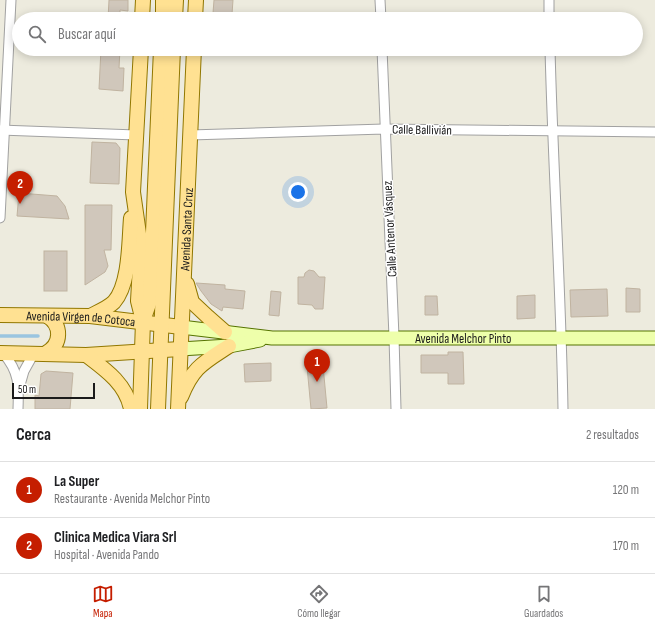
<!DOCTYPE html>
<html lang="es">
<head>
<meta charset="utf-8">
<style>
  body { margin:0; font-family:"Sofia Sans Condensed",sans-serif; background:#f2f2f2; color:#202124 }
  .scale { position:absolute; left:12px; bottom:10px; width:83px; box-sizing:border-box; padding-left:4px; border:2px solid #1a1a1a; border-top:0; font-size:11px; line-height:14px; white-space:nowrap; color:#1a1a1a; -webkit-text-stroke:3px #fff; paint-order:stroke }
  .you { position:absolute; left:298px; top:192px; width:14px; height:14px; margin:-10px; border:3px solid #fff; border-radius:50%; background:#1a73e8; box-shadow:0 0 0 6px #1a73e833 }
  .badge { display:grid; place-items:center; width:26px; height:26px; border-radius:50%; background:#c51e00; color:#fff; font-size:13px; font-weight:700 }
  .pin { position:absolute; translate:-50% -33px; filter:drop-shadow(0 1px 2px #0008) }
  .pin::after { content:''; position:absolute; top:21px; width:14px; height:12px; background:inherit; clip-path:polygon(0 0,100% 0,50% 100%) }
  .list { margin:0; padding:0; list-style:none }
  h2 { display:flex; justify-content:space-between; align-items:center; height:52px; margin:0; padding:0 16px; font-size:17px }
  h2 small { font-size:13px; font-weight:400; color:#757577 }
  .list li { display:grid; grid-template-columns:26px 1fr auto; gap:12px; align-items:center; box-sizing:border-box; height:56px; padding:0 16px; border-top:1px solid #e0e0e0 }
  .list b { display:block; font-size:15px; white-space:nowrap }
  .list p { margin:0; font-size:13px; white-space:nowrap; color:#757577 }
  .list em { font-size:13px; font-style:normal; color:#757577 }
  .icon { flex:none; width:22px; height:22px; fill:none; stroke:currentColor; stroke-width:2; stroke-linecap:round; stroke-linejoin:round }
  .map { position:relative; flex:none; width:655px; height:409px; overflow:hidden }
  .search { position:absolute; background:#fff; box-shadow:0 2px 10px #0003; left:12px; right:12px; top:12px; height:44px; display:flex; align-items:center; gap:10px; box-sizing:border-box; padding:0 14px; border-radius:22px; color:#757577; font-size:15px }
  .sheet { height:164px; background:#fff }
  nav { display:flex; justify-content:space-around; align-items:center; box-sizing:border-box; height:56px; border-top:1px solid #e0e0e0; background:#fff; font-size:11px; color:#757577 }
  nav a { display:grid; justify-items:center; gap:2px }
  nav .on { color:#c51e00 }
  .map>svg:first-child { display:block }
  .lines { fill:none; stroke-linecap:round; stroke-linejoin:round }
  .stream { stroke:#9ac5e0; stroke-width:3.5 }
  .building { fill:#d0c7bb; stroke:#c0b3a0 }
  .street-casing { stroke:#a1a1a1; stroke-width:11 }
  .secondary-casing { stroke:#557300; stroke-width:15 }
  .primary-casing { stroke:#917700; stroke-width:16 }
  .street { stroke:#fff; stroke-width:9 }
  .secondary { stroke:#eeffab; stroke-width:13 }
  .primary { stroke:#ffe192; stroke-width:14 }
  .labels { text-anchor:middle; stroke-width:3; stroke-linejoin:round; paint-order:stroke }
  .street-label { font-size:13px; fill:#1a1a1a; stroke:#fff }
</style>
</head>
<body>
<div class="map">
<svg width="655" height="409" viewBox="0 0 655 409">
  <rect width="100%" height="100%" fill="#edebde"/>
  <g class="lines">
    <polyline class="stream" points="0,336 38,336"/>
  </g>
  <g class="building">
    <polygon points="109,0 128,0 128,11 120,10 120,19 108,19"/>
    <polygon points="214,0 233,0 232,14 213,13"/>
    <polygon points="101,49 120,49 119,68 124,68 123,91 99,89"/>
    <polygon points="92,142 116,143 120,148 119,184 90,183"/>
    <polygon points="19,193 57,196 65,206 69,219 17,216"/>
    <polygon points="85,205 112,205 111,250 104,250 108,266 105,272 85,285"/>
    <rect x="44" y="251" width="23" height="40"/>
    <polygon points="309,270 314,271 319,277 325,277 323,309 315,309 312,305 298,304 298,277 304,277 305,273"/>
    <polygon points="196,283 225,285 225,289 245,291 243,309 223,307 222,311 211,304 201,291"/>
    <polygon points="626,288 640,289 640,312 626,312"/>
    <polygon points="607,289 608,316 571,317 570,290"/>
    <polygon points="271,291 281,292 279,316 269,315"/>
    <polygon points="535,295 535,318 517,319 517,296"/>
    <polygon points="425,296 437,296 438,315 425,315"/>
    <polygon points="448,352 463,352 464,384 448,384 448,373 421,373 421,355 448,355"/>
    <polygon points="322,355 327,408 311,409 306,356"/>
    <polygon points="271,363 271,381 245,382 244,364"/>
    <polygon points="46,371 73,373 70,409 35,409 35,395 39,396 41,374"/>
  </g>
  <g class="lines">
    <g class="street-casing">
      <g id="street">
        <polyline points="380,0 381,19"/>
        <polyline points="549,0 549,19"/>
        <polyline points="382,49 394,337 396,409"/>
        <path d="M 550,49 C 553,169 561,289 563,409"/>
        <polyline points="0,130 136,135"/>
        <polyline points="190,135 384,129 655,132"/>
        <polyline points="0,218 11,0"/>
        <path d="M 3,353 C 19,371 19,385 18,409"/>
        <polyline points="20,385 24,371 34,353"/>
      </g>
    </g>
    <g class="secondary-casing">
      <g id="secondary">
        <path id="s1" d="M 181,327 L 272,338 L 655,338"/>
        <polyline points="180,349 229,346 260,340"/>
      </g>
    </g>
    <g class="primary-casing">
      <g id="primary">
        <polyline points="142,19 143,0"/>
        <polyline points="163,19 163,0"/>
        <polyline points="175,19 176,0"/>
        <polyline points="195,19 196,0"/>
        <polyline points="141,49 133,192 141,248 138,301 143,321"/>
        <polyline points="187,284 192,302 208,317 225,332"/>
        <path id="s2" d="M 0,315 L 90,316 L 181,327"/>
        <path d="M 90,316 C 98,312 108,308 114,302 C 130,284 129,241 131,218"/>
        <polyline points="0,353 86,355 180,349"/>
        <path d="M 46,353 C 62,344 62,325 47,316"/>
        <path d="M 86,355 C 106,370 126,384 131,409"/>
        <path d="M 181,397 C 193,367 203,363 229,346"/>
        <polyline points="140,409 143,321 150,301 161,49"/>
        <polyline points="158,409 173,49"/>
        <path id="s3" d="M 178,409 L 194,49"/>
      </g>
    </g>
    <use href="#street" class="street"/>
    <use href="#secondary" class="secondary"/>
    <use href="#primary" class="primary"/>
  </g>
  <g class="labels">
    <g class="street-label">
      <text transform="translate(422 129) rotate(1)" y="5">Calle Ballivián</text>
      <text dy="5" stroke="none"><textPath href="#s3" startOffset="180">Avenida Santa Cruz</textPath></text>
      <text transform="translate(389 229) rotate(-93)" y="5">Calle Antenor Vásquez</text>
      <text dy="5" stroke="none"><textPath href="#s2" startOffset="81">Avenida Virgen de Cotoca</textPath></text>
      <text dy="5" stroke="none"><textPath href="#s1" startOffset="283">Avenida Melchor Pinto</textPath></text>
    </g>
  </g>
</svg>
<div class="scale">50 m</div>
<div class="you"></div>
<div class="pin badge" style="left:317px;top:382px">1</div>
<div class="pin badge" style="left:20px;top:204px">2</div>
<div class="search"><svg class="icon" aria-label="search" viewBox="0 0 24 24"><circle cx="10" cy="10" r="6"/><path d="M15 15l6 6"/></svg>Buscar aquí</div>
</div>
<section class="sheet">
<h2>Cerca<small>2 resultados</small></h2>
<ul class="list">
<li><span class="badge">1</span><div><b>La Super</b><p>Restaurante · Avenida Melchor Pinto</p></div><em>120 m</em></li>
<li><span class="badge">2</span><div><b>Clinica Medica Viara Srl</b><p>Hospital · Avenida Pando</p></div><em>170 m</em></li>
</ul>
</section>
<nav>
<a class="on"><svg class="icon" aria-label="map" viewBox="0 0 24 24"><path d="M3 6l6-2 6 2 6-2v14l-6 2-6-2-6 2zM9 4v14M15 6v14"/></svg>Mapa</a>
<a><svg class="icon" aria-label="directions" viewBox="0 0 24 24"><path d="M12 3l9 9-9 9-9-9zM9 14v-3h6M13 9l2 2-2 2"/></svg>Cómo llegar</a>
<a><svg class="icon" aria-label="saved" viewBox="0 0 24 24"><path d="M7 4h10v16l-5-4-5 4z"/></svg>Guardados</a>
</nav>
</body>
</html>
